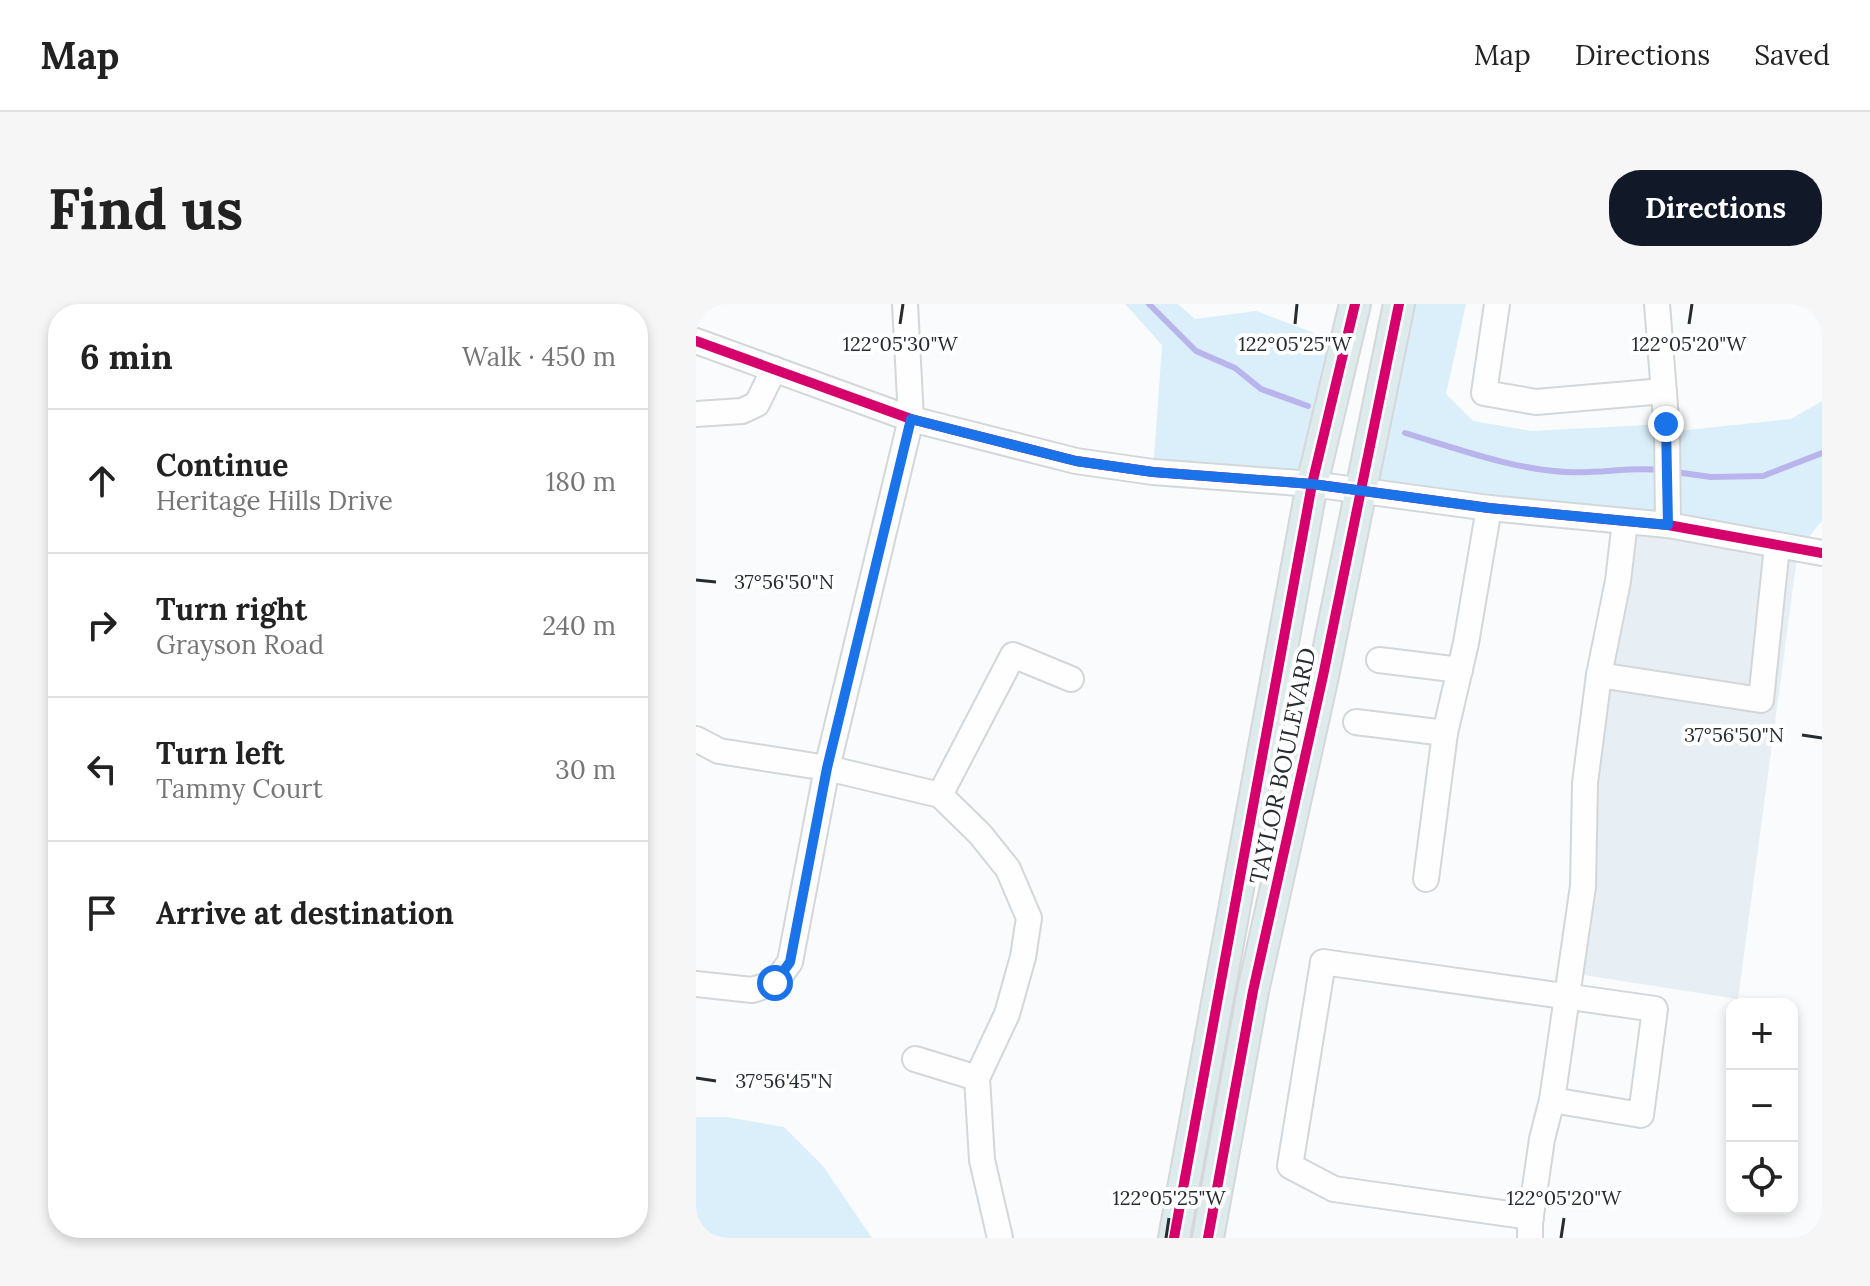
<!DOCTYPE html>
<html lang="en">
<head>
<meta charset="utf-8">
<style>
  body { margin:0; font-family:Lora,serif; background:#f6f6f6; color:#222 }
  .controls { position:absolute; right:24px; bottom:24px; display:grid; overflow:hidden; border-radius:16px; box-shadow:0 4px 12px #0003 }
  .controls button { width:72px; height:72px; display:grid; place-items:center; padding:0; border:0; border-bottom:2px solid #e0e0e0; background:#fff; color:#222; font:40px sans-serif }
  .stop { position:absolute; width:24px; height:24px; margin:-18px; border:6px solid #1a73e8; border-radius:50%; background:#fff }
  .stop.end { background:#1a73e8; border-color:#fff; box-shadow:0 2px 8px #0008 }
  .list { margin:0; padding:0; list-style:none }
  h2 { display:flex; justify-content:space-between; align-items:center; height:104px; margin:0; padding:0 32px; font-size:34px }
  h2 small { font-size:26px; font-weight:400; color:#767676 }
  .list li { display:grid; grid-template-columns:52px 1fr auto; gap:24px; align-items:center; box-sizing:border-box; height:144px; padding:0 32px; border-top:2px solid #e0e0e0 }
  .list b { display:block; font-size:30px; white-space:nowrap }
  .list p { margin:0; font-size:26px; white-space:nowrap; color:#767676 }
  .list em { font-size:26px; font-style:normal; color:#767676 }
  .icon { flex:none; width:44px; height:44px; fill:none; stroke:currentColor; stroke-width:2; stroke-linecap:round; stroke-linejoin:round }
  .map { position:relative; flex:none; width:1126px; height:934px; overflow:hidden; border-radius:32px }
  header { display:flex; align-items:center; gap:48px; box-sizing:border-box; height:112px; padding:0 40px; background:#fff; border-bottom:2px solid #e0e0e0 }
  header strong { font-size:38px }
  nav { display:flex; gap:44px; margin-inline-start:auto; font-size:28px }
  .intro { display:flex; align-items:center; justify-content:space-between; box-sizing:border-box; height:192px; padding:0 48px }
  h1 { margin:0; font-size:56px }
  .button { padding:20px 36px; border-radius:32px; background:#111827; color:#fff; font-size:28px; font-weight:700 }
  main { display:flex; gap:48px; padding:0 48px }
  aside { flex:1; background:#fff; border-radius:32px; box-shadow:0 4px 12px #0003 }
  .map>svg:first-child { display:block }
  .built { fill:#e7eff4 }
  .green { fill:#dbeffa }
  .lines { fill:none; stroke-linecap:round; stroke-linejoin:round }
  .stream { stroke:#b9b4ec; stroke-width:6 }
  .minor-casing { stroke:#d3d7d9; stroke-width:28 }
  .major-casing { stroke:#d5d7d9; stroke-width:34 }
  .minor { stroke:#fefeff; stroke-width:24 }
  .major { stroke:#ddebec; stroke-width:30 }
  .cycleway-casing { stroke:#fff; stroke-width:15 }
  .cycleway { stroke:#d6006c; stroke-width:10 }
  .route { stroke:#1a73e8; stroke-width:10 }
  .ticks { fill:none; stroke:#262c2f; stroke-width:3 }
  .labels { text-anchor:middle; stroke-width:8; stroke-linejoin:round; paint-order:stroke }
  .street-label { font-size:24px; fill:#262c2f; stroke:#fff }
  .ticks-label { font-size:20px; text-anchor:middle; fill:#262c2f; stroke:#fff; stroke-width:8; stroke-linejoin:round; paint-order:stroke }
</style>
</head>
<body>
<header>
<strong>Map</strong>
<nav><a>Map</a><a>Directions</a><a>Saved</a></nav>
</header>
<div class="intro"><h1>Find us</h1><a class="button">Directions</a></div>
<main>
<aside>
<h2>6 min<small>Walk · 450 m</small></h2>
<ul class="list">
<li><svg class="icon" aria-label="ahead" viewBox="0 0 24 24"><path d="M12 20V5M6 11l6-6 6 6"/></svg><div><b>Continue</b><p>Heritage Hills Drive</p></div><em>180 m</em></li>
<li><svg class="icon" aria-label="right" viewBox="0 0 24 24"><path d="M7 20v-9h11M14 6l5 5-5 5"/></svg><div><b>Turn right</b><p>Grayson Road</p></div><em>240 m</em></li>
<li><svg class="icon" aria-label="left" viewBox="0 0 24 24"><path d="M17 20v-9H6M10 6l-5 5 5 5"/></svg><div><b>Turn left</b><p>Tammy Court</p></div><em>30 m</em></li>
<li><svg class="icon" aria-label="arrive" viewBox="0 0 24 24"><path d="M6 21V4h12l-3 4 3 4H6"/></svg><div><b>Arrive at destination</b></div></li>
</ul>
</aside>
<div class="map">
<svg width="1126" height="934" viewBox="0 0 1126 934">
  <rect width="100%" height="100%" fill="#f9fbfc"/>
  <polygon class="built" points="929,217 1102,246 1042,695 887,671 876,660"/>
  <g class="green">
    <polygon points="429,0 482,0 499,15 560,7 650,41 616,180 457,168 466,41"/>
    <polygon points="703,0 770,0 750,90 777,117 836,127 970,120 971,128 1095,115 1126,97 1126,217 1102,246 666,188"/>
    <polygon points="0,813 30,813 88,823 127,862 176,934 0,934"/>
  </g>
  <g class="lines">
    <g class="stream">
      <polyline points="453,0 500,47 539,64 565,85 612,102"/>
      <path d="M 709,129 C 759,144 819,166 871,168 C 902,170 933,163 964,166"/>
      <polyline points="979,168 1015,173 1067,172 1126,149"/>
    </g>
    <g class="minor-casing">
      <g id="minor">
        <polyline points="801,0 788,89 840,98 968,87"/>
        <polyline points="961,0 971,128 972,221"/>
        <polyline points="0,37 215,115 380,157 457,168 616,180 793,204 972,221 1126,249"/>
        <polyline points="0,110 46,107 61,100 78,65"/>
        <polyline points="683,356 764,366"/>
        <polyline points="903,371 1065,396 1081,242"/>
        <polyline points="660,418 749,429 770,339 793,204"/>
        <polyline points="0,435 23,447 131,464 244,491 284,530 312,565 333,614 327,653 311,710 281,774 286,856 304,934"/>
        <polyline points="244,491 317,351 375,375"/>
        <polyline points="730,575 749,429"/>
        <polyline points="0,680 56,686 79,679 94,658 131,464 215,115 209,0"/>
        <polyline points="219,755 281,774"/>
        <polyline points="835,913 638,885 594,862 627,658 959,705 945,811 856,796"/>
        <polyline points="834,934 834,918 846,835 856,796 887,582 889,479 903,371 922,277 929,217"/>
      </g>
    </g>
    <g class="major-casing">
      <g id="major">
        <polyline points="478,934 616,180 659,0"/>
        <polyline points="512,934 557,687 627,372 703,0"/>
      </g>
    </g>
    <use href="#minor" class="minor"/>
    <use href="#major" class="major"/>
    <g class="cycleway-casing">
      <g id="cycleway">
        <polyline points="0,37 215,115 380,157 457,168 616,180 793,204 972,221 1126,249"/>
        <polyline points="478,934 616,180 659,0"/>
        <polyline points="512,934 557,687 627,372 703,0"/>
      </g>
    </g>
    <use href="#cycleway" class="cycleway"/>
  </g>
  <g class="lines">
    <polyline class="route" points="79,679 94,658 131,464 215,115 380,157 457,168 616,180 793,204 972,221 970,120"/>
  </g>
  <path class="ticks" d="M 204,20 L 207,0M 599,20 L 601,0M 993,20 L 996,0M 0,276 L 20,278M 1106,431 L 1126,434M 0,774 L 20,777M 470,934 L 473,914M 865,934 L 868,914"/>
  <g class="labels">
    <g class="street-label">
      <text transform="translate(587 462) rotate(-78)" y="8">TAYLOR BOULEVARD</text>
    </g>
  </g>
  <g class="ticks-label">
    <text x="204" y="47">122°05'30"W</text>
    <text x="599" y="47">122°05'25"W</text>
    <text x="993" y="47">122°05'20"W</text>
    <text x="88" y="285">37°56'50"N</text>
    <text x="1038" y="438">37°56'50"N</text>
    <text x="88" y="784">37°56'45"N</text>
    <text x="473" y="901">122°05'25"W</text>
    <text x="868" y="901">122°05'20"W</text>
  </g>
</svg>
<div class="controls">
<button>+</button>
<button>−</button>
<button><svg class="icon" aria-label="locate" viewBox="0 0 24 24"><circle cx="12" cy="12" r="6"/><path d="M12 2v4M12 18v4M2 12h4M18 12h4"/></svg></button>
</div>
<div class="stop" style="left:79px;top:679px"></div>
<div class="stop end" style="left:970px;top:120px"></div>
</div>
</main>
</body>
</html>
